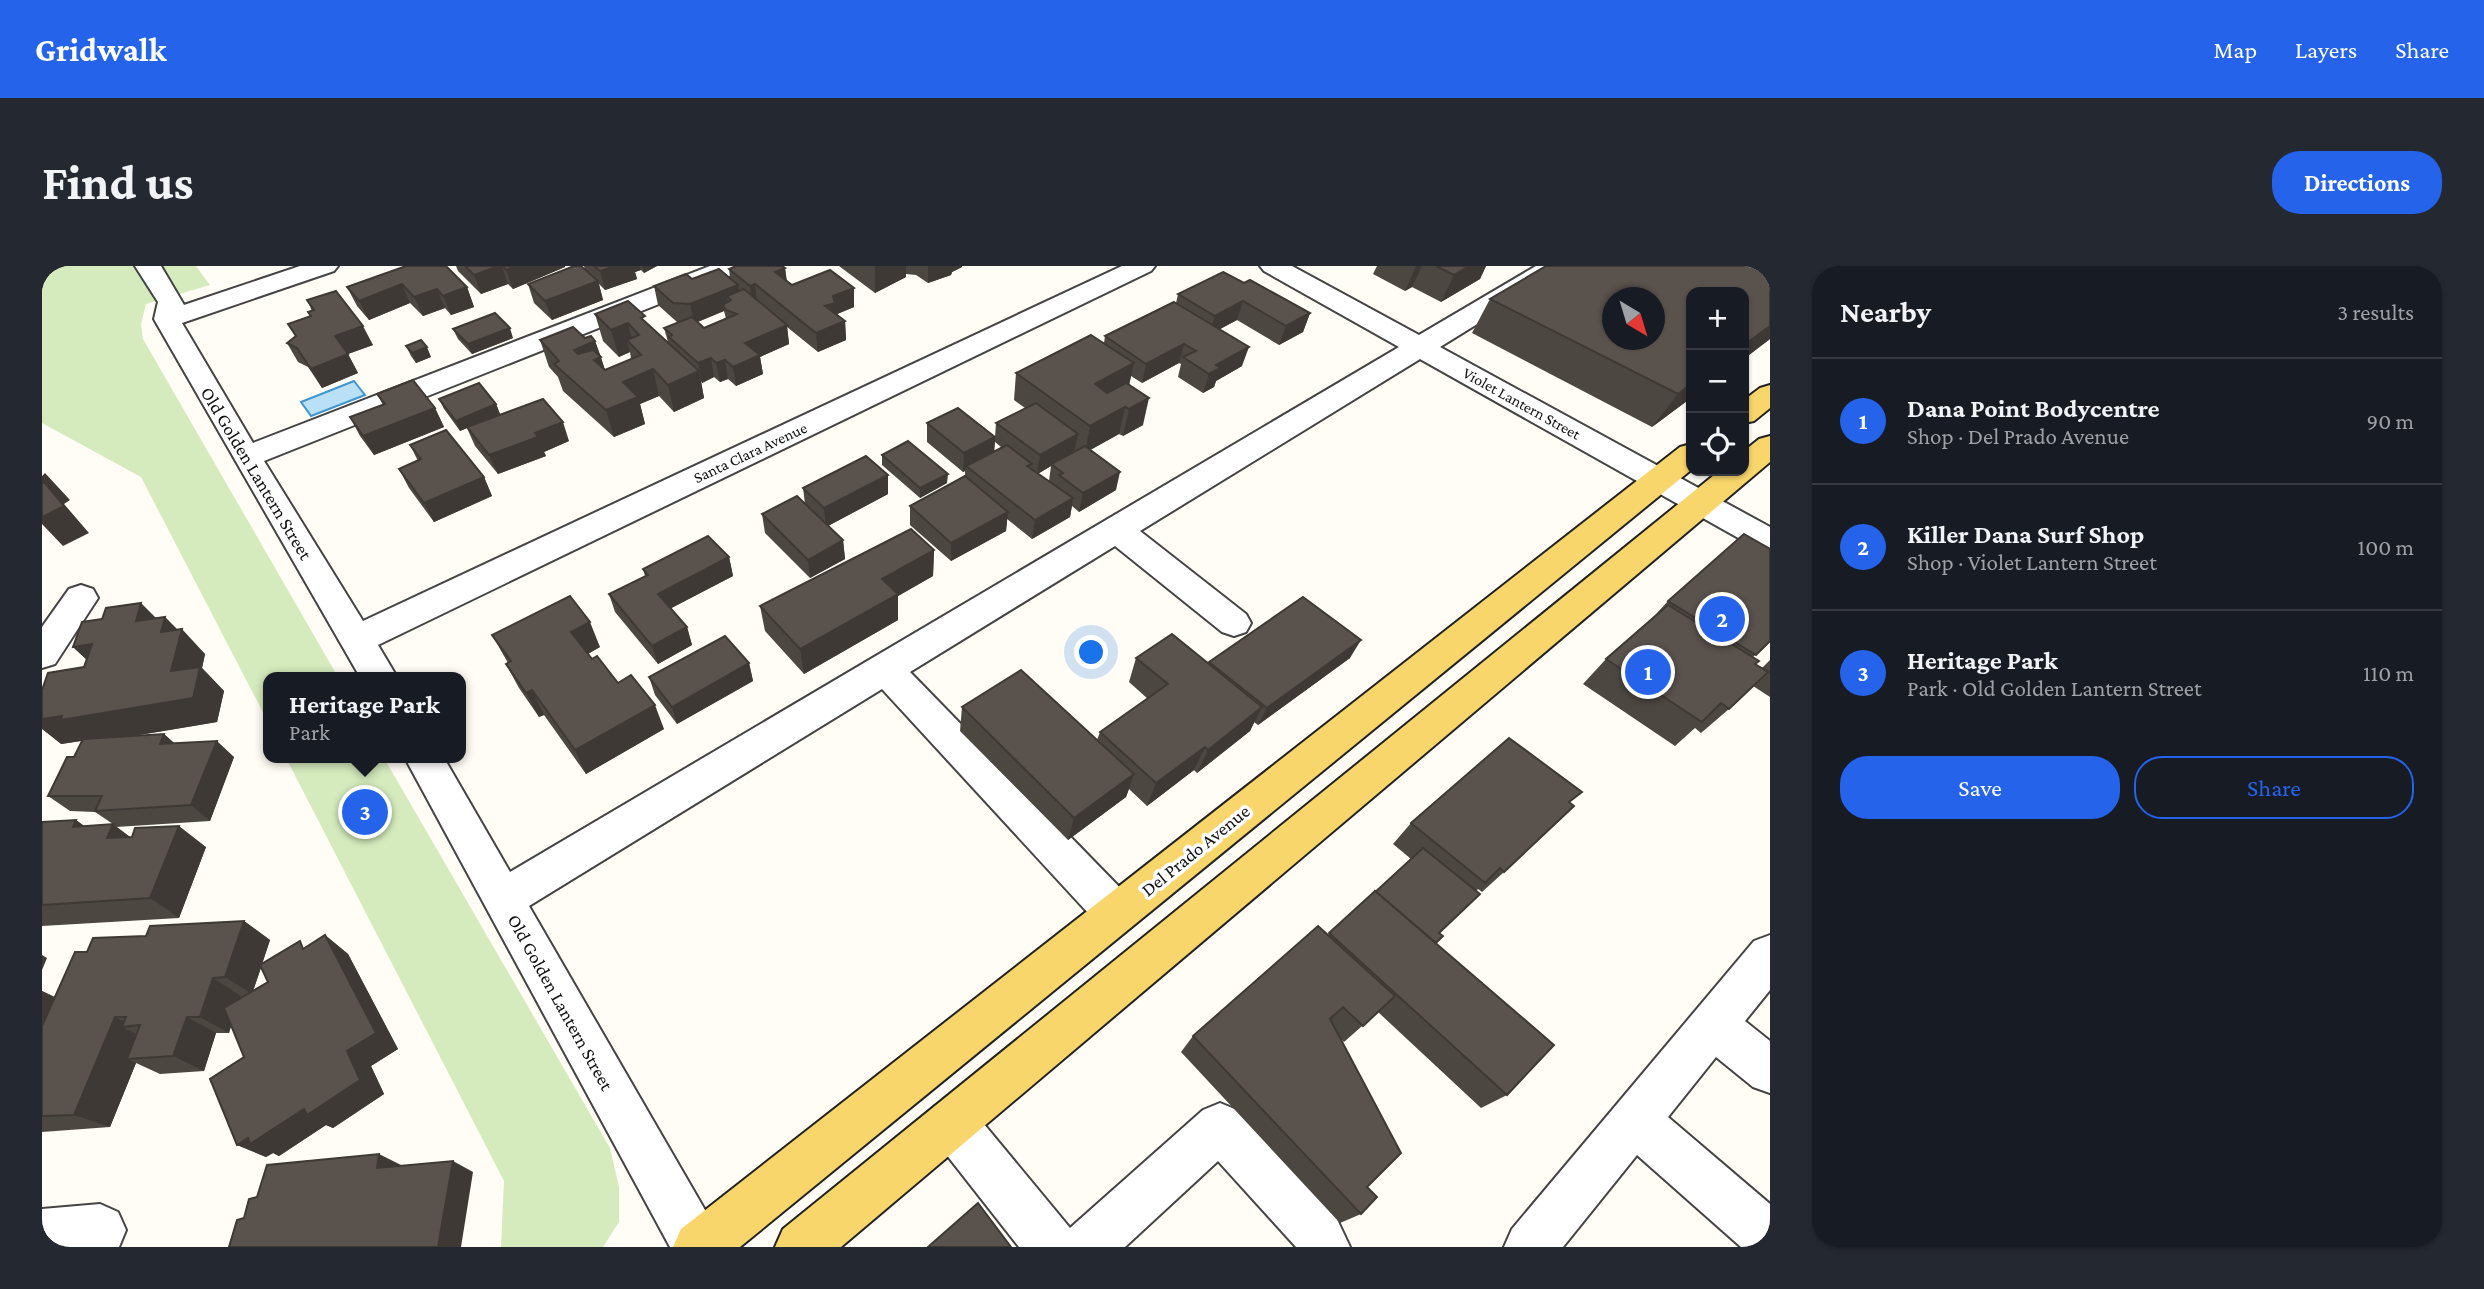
<!DOCTYPE html>
<html lang="en">
<head>
<meta charset="utf-8">
<style>
  body { margin:0; font-family:"Crimson Pro",serif; background:#242831; color:#f1f3f6 }
  .controls { position:absolute; right:21px; top:21px; display:grid; overflow:hidden; border-radius:14px; box-shadow:0 2px 5px #0004 }
  .controls button { width:63px; height:63px; display:grid; place-items:center; padding:0; border:0; border-bottom:2px solid #363941; background:#171b24; color:#f1f3f6; font:35px sans-serif }
  .compass { position:absolute; left:1560px; top:21px; width:63px; height:63px; border-radius:50%; background:#171b24; box-shadow:0 2px 5px #0004; rotate:142deg }
  .you { position:absolute; left:1050px; top:387px; width:24px; height:24px; margin:-18px; border:5px solid #fff; border-radius:50%; background:#1a73e8; box-shadow:0 0 0 10px #1a73e833 }
  .badge { display:grid; place-items:center; width:46px; height:46px; border-radius:50%; background:#2563eb; color:#fff; font-size:23px; font-weight:700 }
  .pin { position:absolute; translate:-50% -50%; border:4px solid #fff; box-shadow:0 2px 7px #0006 }
  .popup { position:absolute; left:221px; top:406px; width:203px; height:91px; box-sizing:border-box; display:grid; place-content:center; border-radius:14px; background:#171b24; filter:drop-shadow(0 2px 5px #0005); font-size:23px; white-space:nowrap; color:#9ea1a6 }
  .popup b { font-size:26px; color:#f1f3f6 }
  .popup::after { content:''; position:absolute; left:50%; top:100%; margin-left:-14px; border:14px solid transparent; border-top-color:#171b24 }
  .list { margin:0; padding:0; list-style:none }
  h2 { display:flex; justify-content:space-between; align-items:center; height:91px; margin:0; padding:0 28px; font-size:30px }
  h2 small { font-size:23px; font-weight:400; color:#9ea1a6 }
  .list li { display:grid; grid-template-columns:46px 1fr auto; gap:21px; align-items:center; box-sizing:border-box; height:126px; padding:0 28px; border-top:2px solid #363941 }
  .list b { display:block; font-size:26px; white-space:nowrap }
  .list p { margin:0; font-size:23px; white-space:nowrap; color:#9ea1a6 }
  .list em { font-size:23px; font-style:normal; color:#9ea1a6 }
  .actions { display:flex; gap:14px; padding:21px 28px }
  .actions a { flex:1; padding:16px 0; border:2px solid #2563eb; border-radius:28px; text-align:center; font-size:24px; color:#2563eb }
  .actions .main { background:#2563eb; color:#fff }
  .icon { flex:none; width:38px; height:38px; fill:none; stroke:currentColor; stroke-width:2; stroke-linecap:round; stroke-linejoin:round }
  .map { position:relative; flex:none; width:1728px; height:981px; overflow:hidden; border-radius:28px }
  header { display:flex; align-items:center; gap:42px; box-sizing:border-box; height:98px; padding:0 35px; background:#2563eb; color:#fff }
  header strong { font-size:33px }
  nav { display:flex; gap:38px; margin-inline-start:auto; font-size:24px }
  .intro { display:flex; align-items:center; justify-content:space-between; box-sizing:border-box; height:168px; padding:0 42px }
  h1 { margin:0; font-size:49px }
  .button { padding:18px 32px; border-radius:28px; background:#2563eb; color:#fff; font-size:24px; font-weight:700 }
  main { display:flex; gap:42px; padding:0 42px }
  aside { flex:1; background:#171b24; border-radius:28px; box-shadow:0 2px 5px #0004 }
  .map>svg:first-child { display:block }
  .green { fill:#d5ebbd }
  .water { fill:#b9e0f7; stroke:#3f96cf; stroke-width:2 }
  .lines { fill:none; stroke-linecap:round; stroke-linejoin:round }
  .minor-casing { stroke:#444; stroke-width:4 }
  .major-casing { stroke:#222; stroke-width:4 }
  .minor { fill:#fff; fill-rule:evenodd }
  .major { fill:#f9d66b; fill-rule:evenodd }
  .wall { fill:#4d4742; fill-rule:evenodd }
  .shaded-wall { fill:#3f3936 }
  .building { fill:#5a524d; stroke:#3f3936; stroke-width:2; fill-rule:evenodd }
  .labels { text-anchor:middle; stroke-width:7; stroke-linejoin:round; paint-order:stroke }
  .far-street-label { font-size:16px; fill:#111; stroke:#fff }
  .street-label { font-size:19px; fill:#111; stroke:#fff }
</style>
</head>
<body>
<header>
<strong>Gridwalk</strong>
<nav><a>Map</a><a>Layers</a><a>Share</a></nav>
</header>
<div class="intro"><h1>Find us</h1><a class="button">Directions</a></div>
<main>
<div class="map">
<svg width="1728" height="981" viewBox="0 0 1728 981">
  <rect width="100%" height="100%" fill="#fffdf5"/>
  <g class="green">
    <polygon points="0,0 154,0 168,19 104,38 99,58 101,73 296,411 227,411 227,458 99,211 0,157"/>
    <polygon points="244,492 342,492 568,882 577,921 577,956 561,981 459,981 462,915"/>
  </g>
  <polygon class="water" points="312,115 323,129 269,150 259,136"/>
  <g class="lines">
    <g class="minor-casing">
      <g id="minor">
        <polygon points="93,0 119,0 142,39 258,0 296,0 292,5 140,57 211,177 668,0 704,0 700,5 222,195 321,355 1080,0 1113,0 1109,5 336,379 355,411 318,411 112,53 116,36"/>
        <polygon points="1218,0 1250,0 1377,69 1494,0 1525,0 1521,5 1398,81 1728,261 1728,287 1716,283 1378,93 1098,265 1204,348 1209,357 1204,366 1192,370 1180,366 1073,280 868,406 1089,633 1095,647 1089,661 1074,667 1059,661 840,423 487,640 674,963 682,981 628,981 363,492 402,492 468,606 1357,81 1222,5"/>
        <polygon points="39,319 51,323 56,332 13,398 0,402 0,361 27,323"/>
        <polygon points="1728,669 1728,724 1703,755 1728,775 1728,827 1711,821 1674,791 1626,851 1728,938 1728,981 1699,981 1595,889 1521,981 1462,981 1470,963 1712,675"/>
        <polygon points="910,833 927,840 1028,962 1161,844 1178,837 1195,844 1292,947 1308,981 1254,981 1176,895 1083,981 977,981 893,874 886,857 893,840"/>
        <polygon points="58,938 76,946 84,964 77,981 0,981 0,943"/>
      </g>
    </g>
    <g class="major-casing">
      <g id="major">
        <polygon points="1728,119 1728,142 1712,155 1702,157 1702,134 1718,122"/>
        <polygon points="1728,170 1728,196 799,981 733,981 741,963 1677,205 1702,205 1702,185 1717,173"/>
        <polygon points="1649,178 1649,204 698,981 631,981 639,963 1638,181"/>
      </g>
    </g>
    <use href="#minor" class="minor"/>
    <use href="#major" class="major"/>
  </g>
  <g class="wall">
    <polygon points="364,0 425,21 432,41 409,49 403,42 381,50 368,37 327,54 315,40 305,21"/>
    <polygon points="414,0 523,0 523,1 471,23 466,18 439,28 416,5"/>
    <polygon points="542,0 615,0 602,7 599,4 593,6 595,13 563,24 557,18 561,34 510,54 492,37 486,18 543,4"/>
    <polygon points="797,0 920,0 920,1 910,6 909,9 886,17 874,9 864,8 864,11 833,27"/>
    <polygon points="1335,0 1444,0 1438,13 1399,36 1370,21 1363,25 1331,8"/>
    <polygon points="1728,0 1728,73 1610,161 1430,67 1448,33"/>
    <path d="M 743,2 L 745,15 L 750,19 L 812,41 L 795,48 L 803,55 L 804,74 L 776,86 L 745,61 L 747,78 L 718,91 L 721,108 L 694,120 L 686,113 L 678,116 L 672,111 L 660,117 L 659,115 L 662,132 L 632,146 L 617,130 L 598,138 L 603,158 L 572,171 L 521,125 L 516,111 L 507,101 L 498,74 L 543,72 L 553,75 L 563,104 L 589,93 L 588,86 L 577,91 L 561,75 L 553,48 L 605,57 L 626,76 L 622,62 L 637,56 L 635,56 L 616,39 L 612,20 L 650,13 L 688,12 L 687,3 ZM 682,45 L 684,53 L 662,62 L 656,56 Z"/>
    <path d="M 1202,17 L 1268,47 L 1261,66 L 1237,79 L 1195,54 L 1178,63 L 1200,100 L 1174,115 L 1172,121 L 1161,127 L 1136,111 L 1139,98 L 1137,97 L 1100,117 L 1089,110 L 1087,119 L 1101,159 L 1081,170 L 1077,168 L 1048,184 L 1074,224 L 1037,246 L 1030,240 L 1028,251 L 990,273 L 965,253 L 964,265 L 909,295 L 868,259 L 868,240 L 923,211 L 923,205 L 921,206 L 885,176 L 885,157 L 953,171 L 954,157 L 983,142 L 972,134 L 974,107 L 1062,77 L 1063,70 L 1134,37 L 1136,28 ZM 953,176 L 959,181 L 952,185 ZM 1009,200 L 1007,215 L 996,208 Z"/>
    <polygon points="265,34 331,79 306,88 316,107 280,122 266,101 256,96 245,77 253,70 246,58 268,50 266,46 270,45"/>
    <polygon points="411,63 471,72 430,88 416,73"/>
    <polygon points="364,80 389,91 374,97 369,90"/>
    <polygon points="335,128 393,142 402,161 332,189 318,170 308,151 341,139"/>
    <polygon points="397,133 454,138 458,148 445,153 527,175 502,186 504,190 456,208 433,180 425,162 418,165 402,143"/>
    <polygon points="368,179 442,211 450,230 392,256 367,222 357,203 376,195"/>
    <polygon points="840,189 905,217 878,232 840,199"/>
    <polygon points="846,209 846,228 786,260 801,274 803,293 768,312 723,267 720,248 763,238 761,222"/>
    <polygon points="892,284 891,310 856,330 856,354 762,408 723,365 718,340"/>
    <polygon points="687,291 691,310 629,342 645,361 650,379 616,398 573,346 567,328 603,310 601,303"/>
    <polygon points="1626,335 1728,375 1711,391 1713,398 1720,402 1728,394 1728,431 1711,420 1687,443 1659,467 1653,462 1633,480 1541,418 1564,393 1605,358"/>
    <polygon points="123,351 135,364 163,388 160,402 182,425 175,456 92,470 122,468 132,477 192,491 168,555 74,561 88,571 164,581 137,652 0,660 0,556 34,554 42,560 71,558 53,546 28,545 6,530 32,491 40,475 19,478 45,394 31,381 114,352"/>
    <polygon points="450,369 558,381 546,388 622,463 544,508 502,449 497,451 477,422 464,398 466,397"/>
    <polygon points="1094,392 1167,397 1167,396 1308,392 1216,459 1212,456 1208,465 1155,507 1152,504 1105,540 1087,523 1084,531 1026,574 918,465 920,441 1055,474 1058,466 1106,433 1087,416"/>
    <polygon points="707,397 711,415 635,458 613,429 607,411"/>
    <polygon points="1528,537 1462,606 1440,626 1436,623 1434,625 1397,667 1394,677 1465,829 1439,842 1336,746 1302,776 1299,773 1325,921 1319,948 1298,957 1139,786 1151,770 1286,669 1369,593 1351,578 1369,557"/>
    <path d="M 202,655 L 228,674 L 220,698 L 265,681 L 283,669 L 306,688 L 356,783 L 329,800 L 342,828 L 291,862 L 284,859 L 237,890 L 231,887 L 224,891 L 195,879 L 202,791 L 189,759 L 187,767 L 174,767 L 162,805 L 118,808 L 94,797 L 68,861 L 0,866 L 0,725 L 13,731 L 45,686 L 104,670 ZM 219,702 L 226,716 L 211,725 Z"/>
  </g>
  <g class="shaded-wall">
    <polygon points="457,0 460,0 466,18 439,28 432,9"/>
    <polygon points="473,0 523,0 523,1 471,23 464,4"/>
    <polygon points="573,0 598,0 599,4 593,6 595,13 563,24 558,5"/>
    <polygon points="600,0 615,0 602,7"/>
    <polygon points="833,0 864,0 864,11 833,27"/>
    <polygon points="886,0 920,0 920,1 910,6 909,9 886,17"/>
    <polygon points="1374,0 1380,0 1370,21 1363,25"/>
    <polygon points="1427,0 1444,0 1438,13 1399,36 1412,9"/>
    <polygon points="743,2 745,21 733,6"/>
    <polygon points="556,15 561,34 510,54 503,35"/>
    <polygon points="360,18 368,37 327,54 317,35"/>
    <polygon points="713,18 715,37 710,39 708,20"/>
    <polygon points="696,19 699,38 689,34 685,30 687,43 681,39 682,45 652,57 648,38"/>
    <polygon points="425,21 432,41 409,49 401,30"/>
    <polygon points="812,22 812,41 793,49 783,40 791,30"/>
    <polygon points="395,23 403,42 381,50 372,31"/>
    <polygon points="1201,35 1195,54 1167,69 1173,50"/>
    <polygon points="1268,47 1261,66 1237,79 1244,60"/>
    <polygon points="803,55 804,74 776,86 774,67"/>
    <polygon points="586,57 592,81 585,74 588,86 577,91 569,64"/>
    <polygon points="745,59 747,78 718,91 721,108 694,120 691,101 703,77"/>
    <polygon points="321,60 331,79 303,89 293,70"/>
    <polygon points="1728,60 1728,73 1702,93 1702,79"/>
    <polygon points="468,62 471,72 430,88 426,78"/>
    <polygon points="553,75 559,91 567,118 532,84"/>
    <polygon points="1142,78 1137,97 1100,117 1104,98"/>
    <polygon points="385,81 389,91 374,97 370,87"/>
    <polygon points="1207,81 1200,100 1174,115 1172,121 1161,127 1167,108 1174,99"/>
    <polygon points="306,88 316,107 280,122 269,103"/>
    <polygon points="669,92 672,111 660,117 656,97"/>
    <polygon points="683,94 686,113 678,116 674,97"/>
    <polygon points="1092,97 1086,124 1048,145 1053,118"/>
    <polygon points="611,103 617,130 598,138 603,158 572,171 564,144 581,116"/>
    <polygon points="657,105 662,132 632,146 626,119"/>
    <polygon points="1649,118 1649,132 1610,161 1636,128"/>
    <polygon points="1107,132 1101,159 1081,170 1087,143"/>
    <polygon points="454,138 458,148 418,165 414,155"/>
    <polygon points="1083,141 1077,168 1043,187 1048,160"/>
    <polygon points="393,142 402,161 332,189 321,170"/>
    <polygon points="521,156 527,175 502,186 504,190 456,208 447,189 493,167"/>
    <polygon points="1036,168 1032,187 1009,198 1009,200 995,208 998,189"/>
    <polygon points="953,171 952,190 924,200 923,205 921,206 922,187"/>
    <polygon points="1078,206 1074,224 1037,246 1041,227"/>
    <polygon points="3,207 28,234 22,238 47,267 21,280 0,258 0,210"/>
    <polygon points="906,208 905,217 878,232 878,222"/>
    <polygon points="846,209 846,228 784,261 782,242"/>
    <polygon points="442,211 450,230 392,256 382,237"/>
    <polygon points="1031,232 1028,251 990,273 993,254"/>
    <polygon points="966,246 964,265 909,295 909,277"/>
    <polygon points="801,274 803,293 768,312 766,294"/>
    <polygon points="892,284 891,310 856,330 856,354 762,408 758,383 840,313"/>
    <polygon points="687,291 691,310 622,346 616,328"/>
    <polygon points="99,337 121,359 123,351 139,367 140,363 163,388 160,402 182,425 175,456 48,477 44,474 19,478 0,463 0,453 129,405 94,355"/>
    <polygon points="548,356 558,381 540,391 529,366"/>
    <polygon points="645,361 650,379 616,398 610,380"/>
    <polygon points="1319,374 1308,392 1216,459 1225,442"/>
    <polygon points="50,378 58,406 31,381"/>
    <polygon points="707,397 711,415 635,458 630,441"/>
    <polygon points="490,424 502,449 497,451 484,427"/>
    <polygon points="613,439 622,463 544,508 533,484"/>
    <polygon points="1220,441 1208,465 1155,507 1166,484"/>
    <polygon points="122,468 141,485 118,478"/>
    <polygon points="175,475 192,491 168,555 149,539"/>
    <polygon points="1163,481 1152,504 1105,540 1114,517"/>
    <polygon points="1092,508 1084,531 1026,574 1032,552"/>
    <polygon points="34,554 64,576 31,561"/>
    <polygon points="71,558 100,580 65,572"/>
    <polygon points="137,560 164,581 137,652 108,632"/>
    <polygon points="202,655 228,674 210,728 183,711"/>
    <polygon points="283,669 306,688 356,783 329,800 342,828 291,862 284,859 237,890 231,887 224,891 195,879 206,872 262,843 305,785"/>
    <polygon points="0,689 5,692 0,704"/>
    <polygon points="171,712 199,730 187,767 158,751"/>
    <polygon points="0,725 18,734 0,774"/>
    <polygon points="73,751 91,760 80,761 104,772 85,793 94,797 68,861 32,849"/>
    <polygon points="145,751 174,767 162,805 131,790"/>
    <polygon points="337,888 361,900 335,902"/>
    <polygon points="411,895 431,906 419,981 396,981"/>
  </g>
  <g class="building">
    <polygon points="364,0 404,0 425,21 401,30 395,23 372,31 360,18 317,35 305,21"/>
    <polygon points="423,0 457,0 432,9"/>
    <polygon points="461,0 473,0 464,4"/>
    <polygon points="532,0 539,0 556,15 503,35 486,18"/>
    <polygon points="552,0 573,0 558,5"/>
    <polygon points="694,0 740,0 743,2 733,6 750,19 788,4 812,22 791,30 793,37 783,40 803,55 774,67 713,18 708,20 687,3"/>
    <polygon points="1394,0 1427,0 1412,9"/>
    <path d="M 1504,0 L 1728,0 L 1728,60 L 1702,79 L 1702,26 L 1649,26 L 1649,118 L 1636,128 L 1448,33 ZM 1571,32 L 1613,32 L 1613,74 L 1571,74 Z"/>
    <polygon points="677,3 696,19 648,38 631,37 612,20 644,8 650,13"/>
    <polygon points="1181,6 1202,17 1208,14 1268,47 1244,60 1201,35 1173,50 1136,28"/>
    <polygon points="702,23 745,59 703,77 718,89 691,101 683,94 674,97 669,92 656,97 627,71 630,69 622,62 650,51 662,62 695,48 684,44 681,39 689,34 685,30"/>
    <polygon points="294,25 321,60 293,70 306,88 269,103 255,82 245,77 254,70 246,58 269,50 266,46 272,44 265,34"/>
    <polygon points="586,35 603,50 599,52 657,105 626,119 611,103 581,116 596,131 564,144 512,98 517,95 498,74 531,61 543,72 549,70 553,75 532,84 536,88 551,84 559,91 552,94 563,104 599,89 585,74 597,69 586,57 569,64 553,48"/>
    <polygon points="1132,36 1207,81 1174,99 1178,102 1167,108 1141,91 1154,85 1142,78 1104,98 1063,70"/>
    <polygon points="453,47 468,62 426,78 411,63"/>
    <polygon points="1049,69 1092,97 1053,118 1065,127 1084,117 1107,132 1087,143 1083,141 1048,160 974,107"/>
    <polygon points="379,74 385,81 370,87 364,80"/>
    <polygon points="371,114 393,142 321,170 308,151 343,138 335,128"/>
    <polygon points="437,117 454,138 414,155 397,133"/>
    <polygon points="501,133 521,156 493,167 496,171 447,189 425,161"/>
    <polygon points="994,137 1036,168 998,189 954,157"/>
    <polygon points="916,142 953,171 922,187 885,157"/>
    <polygon points="404,164 442,211 382,237 357,203 379,193 368,179"/>
    <polygon points="866,175 906,208 878,222 840,189"/>
    <polygon points="965,179 990,198 985,200 1031,232 993,254 924,200"/>
    <polygon points="1043,180 1078,206 1041,227 1017,209 1021,207 1009,198"/>
    <polygon points="824,190 846,209 782,242 761,222"/>
    <polygon points="923,210 966,246 909,277 868,240"/>
    <polygon points="0,217 3,217 22,240 0,251"/>
    <polygon points="755,230 801,274 766,294 720,248"/>
    <polygon points="869,263 892,284 840,313 856,328 758,383 718,340"/>
    <polygon points="1702,268 1728,283 1728,375 1714,389 1626,335"/>
    <polygon points="666,270 687,291 616,328 645,361 610,380 567,328 606,309 601,303"/>
    <polygon points="528,330 548,356 529,366 550,393 555,390 576,417 589,409 613,439 533,484 490,424 484,427 464,398 469,395 450,369"/>
    <polygon points="1261,331 1319,374 1225,442 1167,396"/>
    <polygon points="99,337 94,355 123,351 119,366 140,363 129,405 158,401 151,432 19,454 20,450 0,453 0,424 6,407 42,401 50,378 31,381 40,356 60,353 64,342"/>
    <polygon points="1626,339 1717,395 1713,398 1726,406 1687,443 1679,437 1660,456 1564,393"/>
    <polygon points="1130,368 1220,441 1166,484 1163,481 1114,517 1058,466 1126,418 1094,392"/>
    <polygon points="683,370 707,397 630,441 607,411"/>
    <polygon points="979,404 1092,508 1032,552 920,441"/>
    <polygon points="122,468 118,478 175,475 149,539 53,545 60,530 6,530 25,491 32,491 41,473"/>
    <polygon points="1467,472 1540,526 1527,536 1532,540 1462,606 1458,602 1443,617 1369,557"/>
    <polygon points="34,554 31,561 71,558 65,572 90,571 93,562 137,560 108,632 0,639 0,556"/>
    <polygon points="1381,582 1438,628 1397,667 1401,670 1394,677 1333,625 1330,629"/>
    <polygon points="1333,625 1512,779 1465,829 1287,667"/>
    <polygon points="202,655 183,711 171,712 158,751 145,751 131,790 85,793 98,759 80,761 84,751 73,751 32,849 0,850 0,760 33,686 45,686 51,672 104,670 108,660"/>
    <polygon points="1276,660 1353,730 1321,760 1301,741 1288,753 1359,887 1325,921 1335,931 1319,948 1151,770"/>
    <polygon points="283,669 334,767 305,785 318,814 265,849 262,843 208,878 206,872 195,879 168,813 202,791 182,742 226,716 218,699 258,675 261,683"/>
    <polygon points="337,888 335,902 411,895 396,981 187,981 195,954 202,952 207,933 215,931 225,899"/>
    <polygon points="936,937 969,981 886,981"/>
  </g>
  <g class="labels">
    <g class="far-street-label">
      <text transform="translate(1480 137) rotate(29)" y="6">Violet Lantern Street</text>
      <text transform="translate(708 186) rotate(-25)" y="6">Santa Clara Avenue</text>
    </g>
    <g class="street-label">
      <text transform="translate(215 207) rotate(59)" y="7">Old Golden Lantern Street</text>
      <text transform="translate(1153 584) rotate(-39)" y="7">Del Prado Avenue</text>
      <text transform="translate(519 736) rotate(61)" y="7">Old Golden Lantern Street</text>
    </g>
  </g>
</svg>
<div class="controls">
<button>+</button>
<button>−</button>
<button><svg class="icon" aria-label="locate" viewBox="0 0 24 24"><circle cx="12" cy="12" r="6"/><path d="M12 2v4M12 18v4M2 12h4M18 12h4"/></svg></button>
</div>
<svg class="compass" viewBox="-18 -18 36 36"><path d="M0-13l5 13h-10z" fill="#e53935"/><path d="M0 13l5-13h-10z" fill="#9ea1a6"/></svg>
<div class="you"></div>
<div class="pin badge" style="left:1606px;top:406px">1</div>
<div class="pin badge" style="left:1680px;top:353px">2</div>
<div class="pin badge" style="left:323px;top:546px">3</div>
<div class="popup"><b>Heritage Park</b>Park</div>
</div>
<aside>
<h2>Nearby<small>3 results</small></h2>
<ul class="list">
<li><span class="badge">1</span><div><b>Dana Point Bodycentre</b><p>Shop · Del Prado Avenue</p></div><em>90 m</em></li>
<li><span class="badge">2</span><div><b>Killer Dana Surf Shop</b><p>Shop · Violet Lantern Street</p></div><em>100 m</em></li>
<li><span class="badge">3</span><div><b>Heritage Park</b><p>Park · Old Golden Lantern Street</p></div><em>110 m</em></li>
</ul>
<div class="actions"><a class="main">Save</a><a>Share</a></div>
</aside>
</main>
</body>
</html>
